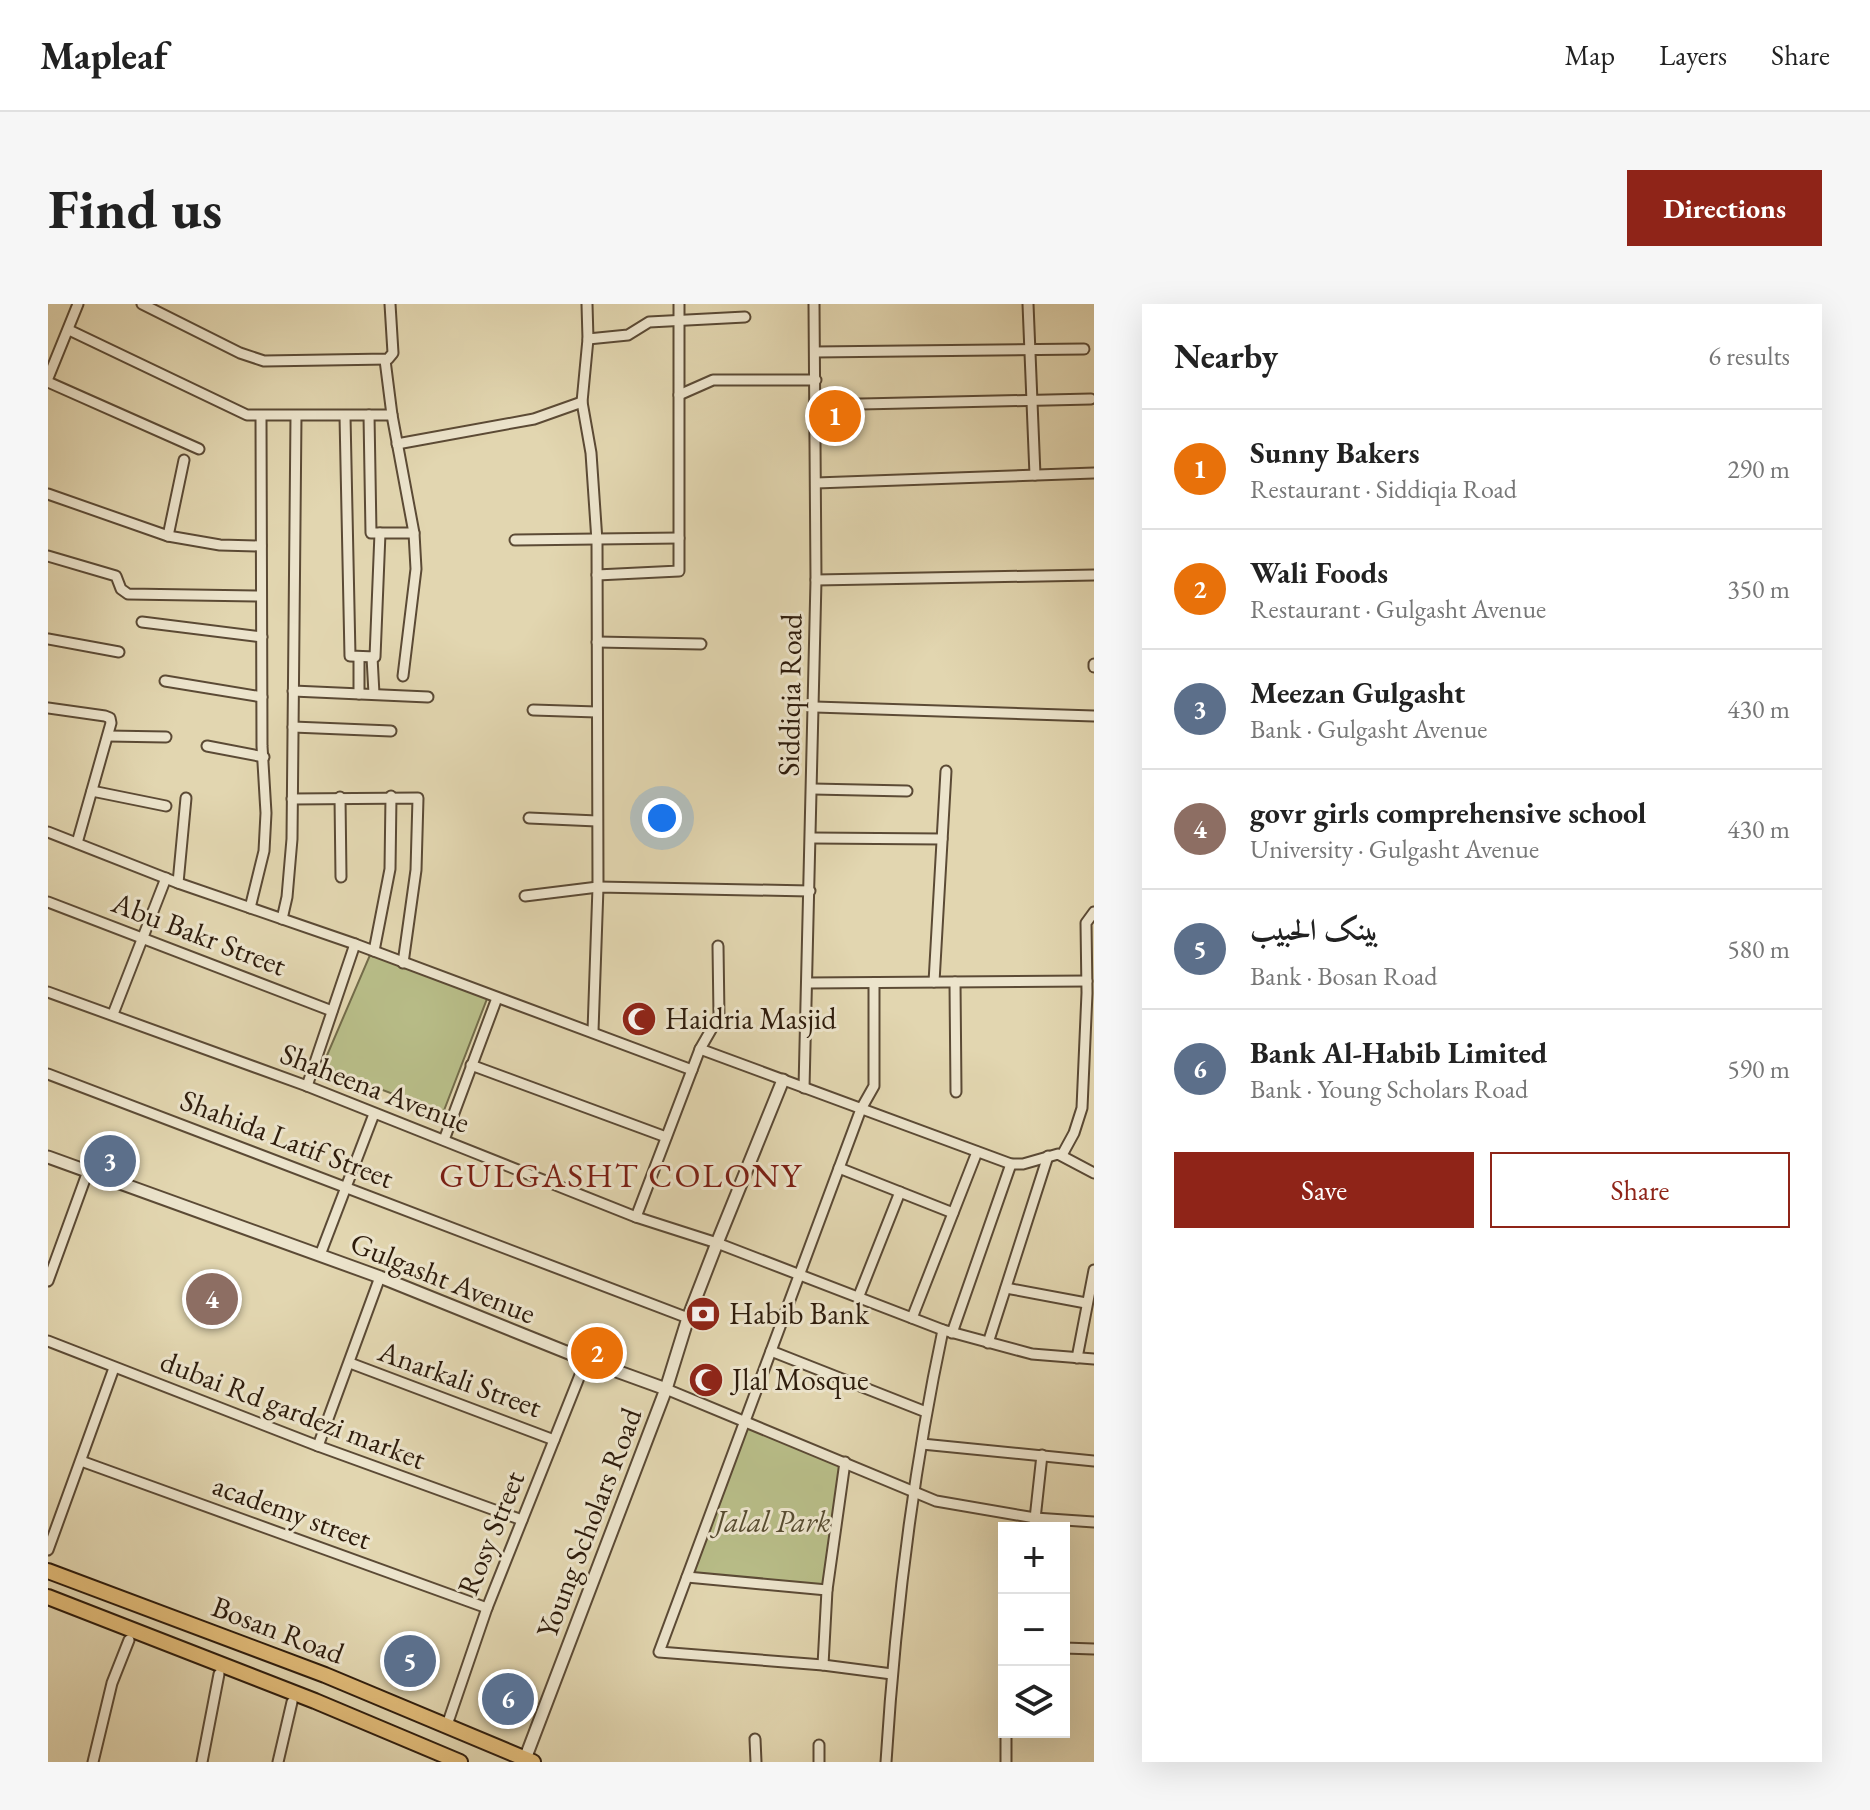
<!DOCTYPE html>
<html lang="en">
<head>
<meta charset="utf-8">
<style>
  body { margin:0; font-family:"EB Garamond",Amiri,serif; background:#f6f6f6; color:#222 }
  .controls { position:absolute; right:24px; bottom:24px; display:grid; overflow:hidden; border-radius:0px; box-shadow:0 8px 32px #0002 }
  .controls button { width:72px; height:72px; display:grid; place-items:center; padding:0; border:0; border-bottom:2px solid #e0e0e0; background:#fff; color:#222; font:40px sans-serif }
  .you { position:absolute; left:614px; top:514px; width:28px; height:28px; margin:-20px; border:6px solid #fff; border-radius:50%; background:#1a73e8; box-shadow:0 0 0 12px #1a73e833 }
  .badge { display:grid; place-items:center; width:52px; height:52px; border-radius:50%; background:#8f2418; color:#fff; font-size:26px; font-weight:700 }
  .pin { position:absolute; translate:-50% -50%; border:4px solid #fff; box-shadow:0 2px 8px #0006 }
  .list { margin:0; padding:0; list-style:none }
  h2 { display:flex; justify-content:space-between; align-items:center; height:104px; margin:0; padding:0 32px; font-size:34px }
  h2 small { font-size:26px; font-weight:400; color:#767676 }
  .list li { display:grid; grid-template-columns:52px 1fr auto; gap:24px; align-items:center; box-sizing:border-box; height:120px; padding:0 32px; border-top:2px solid #e0e0e0 }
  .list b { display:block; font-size:30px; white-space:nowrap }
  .list p { margin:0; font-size:26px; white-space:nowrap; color:#767676 }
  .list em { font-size:26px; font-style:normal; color:#767676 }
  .actions { display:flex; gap:16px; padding:24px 32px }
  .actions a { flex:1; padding:18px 0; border:2px solid #8f2418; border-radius:0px; text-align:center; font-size:28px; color:#8f2418 }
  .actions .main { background:#8f2418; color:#fff }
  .icon { flex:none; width:44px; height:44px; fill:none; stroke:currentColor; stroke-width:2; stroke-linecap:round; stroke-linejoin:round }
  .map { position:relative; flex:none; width:1046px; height:1458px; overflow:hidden; border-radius:0px }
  header { display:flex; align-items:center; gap:48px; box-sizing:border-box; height:112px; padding:0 40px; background:#fff; border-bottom:2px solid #e0e0e0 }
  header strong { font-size:38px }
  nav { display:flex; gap:44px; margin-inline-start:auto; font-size:28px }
  .intro { display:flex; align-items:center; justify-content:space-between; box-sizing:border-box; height:192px; padding:0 48px }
  h1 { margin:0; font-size:56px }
  .button { padding:20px 36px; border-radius:0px; background:#8f2418; color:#fff; font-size:28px; font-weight:700 }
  main { display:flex; gap:48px; padding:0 48px }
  aside { flex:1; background:#fff; border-radius:0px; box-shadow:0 8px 32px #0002 }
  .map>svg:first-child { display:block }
  .park { fill:#b8bd88; stroke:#736c4a; stroke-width:2 }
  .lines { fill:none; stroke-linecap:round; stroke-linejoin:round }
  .minor-casing { stroke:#5b4a35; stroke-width:13 }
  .tertiary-casing { stroke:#5b4a35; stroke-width:15 }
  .primary-casing { stroke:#2e1c0c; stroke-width:18 }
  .minor { stroke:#ece4cc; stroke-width:9 }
  .tertiary { stroke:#ece4cc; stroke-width:11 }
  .primary { stroke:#e1bb78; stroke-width:14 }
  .labels { text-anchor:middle; stroke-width:6; stroke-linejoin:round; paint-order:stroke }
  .street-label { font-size:30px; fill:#2e1c0c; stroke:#ece4cc }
  .poi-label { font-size:30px; fill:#2e1c0c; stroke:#ece4cc; text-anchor:start }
  .park-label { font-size:30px; font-style:italic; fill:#574c31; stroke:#ece4cc }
  .quarter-label { font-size:34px; letter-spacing:2px; fill:#7a1f14; stroke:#ece4cc }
</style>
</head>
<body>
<header>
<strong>Mapleaf</strong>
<nav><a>Map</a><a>Layers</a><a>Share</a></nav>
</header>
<div class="intro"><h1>Find us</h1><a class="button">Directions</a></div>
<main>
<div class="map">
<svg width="1046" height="1458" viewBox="0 0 1046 1458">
  <rect width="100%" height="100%" fill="#e2d6b0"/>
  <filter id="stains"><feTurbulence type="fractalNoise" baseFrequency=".0025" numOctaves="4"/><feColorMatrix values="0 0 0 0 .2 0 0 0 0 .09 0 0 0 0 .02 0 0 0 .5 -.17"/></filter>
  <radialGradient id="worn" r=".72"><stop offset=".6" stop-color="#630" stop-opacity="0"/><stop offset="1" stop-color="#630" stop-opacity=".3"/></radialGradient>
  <g class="park">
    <polygon points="325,644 442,687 395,809 274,763"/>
    <polygon points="697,1117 797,1158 779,1286 639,1273"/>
  </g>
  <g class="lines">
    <g class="minor-casing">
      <g id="minor">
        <polyline points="94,0 192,49 216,57 340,55 345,49 342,0"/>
        <polyline points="539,0 540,35 534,98 543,149 549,237 550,583 545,727"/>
        <polyline points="980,0 987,171"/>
        <polyline points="21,26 199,111 344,111"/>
        <polyline points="540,35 580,31 601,18 697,13"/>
        <polyline points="767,48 1036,45"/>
        <polyline points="337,56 344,111 366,229 368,265 355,372"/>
        <polyline points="0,74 30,0"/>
        <polyline points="0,78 151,145"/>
        <polyline points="631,91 665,76 768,76"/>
        <polyline points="768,101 1043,95"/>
        <polyline points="321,111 323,229 366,229"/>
        <polyline points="297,112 302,352 327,353 332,229"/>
        <polyline points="349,140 486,115 534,98"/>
        <polyline points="768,179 1046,169"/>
        <polyline points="0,190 120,232 172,241 213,242"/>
        <polyline points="120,232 136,156"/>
        <polyline points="467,236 631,234"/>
        <polyline points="0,252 68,272 73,285 80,290 213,292"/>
        <polyline points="549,271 631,267 631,0"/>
        <polyline points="768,276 1046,271"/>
        <polyline points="94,318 214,333"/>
        <polyline points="0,335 71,348"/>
        <polyline points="549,338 653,340"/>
        <polyline points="324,353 326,390"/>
        <polyline points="1046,360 1046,363"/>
        <polyline points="117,377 214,393"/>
        <polyline points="245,387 380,393"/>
        <polyline points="311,390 311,353"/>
        <polyline points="767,403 1046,412"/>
        <polyline points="0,404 57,412 62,414 63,419 29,539"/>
        <polyline points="485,406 549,408"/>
        <polyline points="245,423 343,427"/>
        <polyline points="60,432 118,433"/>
        <polyline points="159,442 216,453"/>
        <polyline points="765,485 859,487"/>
        <polyline points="44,487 118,502"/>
        <polyline points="292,493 293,573"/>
        <polyline points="244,495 370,494 368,566 355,659"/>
        <polyline points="481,514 549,517"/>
        <polyline points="0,528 130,579 307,640 644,766"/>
        <polyline points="764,534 894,535"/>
        <polyline points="130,579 138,494"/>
        <polyline points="477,592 550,583 762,587"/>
        <polyline points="0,598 284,707"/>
        <polyline points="202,604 216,547 218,509 214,442 213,113"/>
        <polyline points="234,615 239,593 244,535 248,112"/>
        <polyline points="326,647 342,565 343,492"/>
        <polyline points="886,678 898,467"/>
        <polyline points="907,678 908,788"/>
        <polyline points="759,679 1039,677"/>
        <polyline points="826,679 826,782 813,805 611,1348 775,1361 844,1370"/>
        <polyline points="0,688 259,782 588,913 669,939 895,1026 984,1050 1046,1055"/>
        <polyline points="65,710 118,574"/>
        <polyline points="652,745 963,860 975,860 1010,850 1046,869"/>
        <polyline points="423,761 618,833"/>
        <polyline points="0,770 640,1014"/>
        <polyline points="259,782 307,640"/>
        <polyline points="756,784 768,276 766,0"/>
        <polyline points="396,836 449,694"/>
        <polyline points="1014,851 1026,829 1034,804 1039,689 1038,619 1046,608"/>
        <polyline points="791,864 905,909"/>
        <polyline points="588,913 652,745 671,712 670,642"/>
        <polyline points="272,951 326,810"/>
        <polyline points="0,977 40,867"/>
        <polyline points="958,984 1038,999"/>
        <polyline points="810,994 852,888"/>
        <polyline points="864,1014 929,848"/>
        <polyline points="904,1029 963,860"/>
        <polyline points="0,1037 270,1142 474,1216"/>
        <polyline points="940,1039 1000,852"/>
        <polyline points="723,1047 878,1108"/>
        <polyline points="1029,1054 1046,966"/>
        <polyline points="302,1059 506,1136"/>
        <polyline points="618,1085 888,1197 987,1214 1046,1218"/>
        <polyline points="874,1140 1046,1157"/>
        <polyline points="270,1142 332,973"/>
        <polyline points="33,1157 439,1304"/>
        <polyline points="986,1224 994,1151"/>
        <polyline points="0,1246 66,1064"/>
        <polyline points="639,1273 779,1286"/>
        <polyline points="1016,1344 1046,1345"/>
        <polyline points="775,1361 779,1286 797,1158"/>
        <polyline points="399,1421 439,1304 538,1056"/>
        <polyline points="707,1435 708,1458"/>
        <polyline points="45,1458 64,1379 81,1336"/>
        <polyline points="154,1458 171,1370"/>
        <polyline points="230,1458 244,1398"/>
        <polyline points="771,1458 771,1441"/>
        <path d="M 838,1458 C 847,1313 865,1167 895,1026"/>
        <polyline points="958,1458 958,1428"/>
      </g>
    </g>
    <g class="tertiary-casing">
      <g id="tertiary">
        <polyline points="0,853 332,973 538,1056 618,1085"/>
        <polyline points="477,1455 618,1085 640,1014 669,939 735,776"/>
      </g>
    </g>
    <g class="primary-casing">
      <g id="primary">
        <polyline points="0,1267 277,1371 485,1458"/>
        <polyline points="0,1293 267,1397 412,1458"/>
      </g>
    </g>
    <use href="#minor" class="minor"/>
    <use href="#tertiary" class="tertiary"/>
    <use href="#primary" class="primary"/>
  </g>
  <defs>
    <g id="mosque-disc" transform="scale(1.8)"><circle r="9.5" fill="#8f2418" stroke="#ece4cc"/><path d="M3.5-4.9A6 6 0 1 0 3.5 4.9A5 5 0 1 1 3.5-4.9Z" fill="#fff"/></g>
    <g id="bank-disc" transform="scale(1.8)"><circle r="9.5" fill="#8f2418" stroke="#ece4cc"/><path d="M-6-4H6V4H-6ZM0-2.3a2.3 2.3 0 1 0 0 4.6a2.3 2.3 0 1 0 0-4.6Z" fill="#fff"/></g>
  </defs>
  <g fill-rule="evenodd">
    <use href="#mosque-disc" x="591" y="715"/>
    <use href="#bank-disc" x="655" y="1010"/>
    <use href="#mosque-disc" x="658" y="1076"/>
  </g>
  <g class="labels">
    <g class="street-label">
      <text transform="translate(742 391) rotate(-89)" y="10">Siddiqia Road</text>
      <text transform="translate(151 630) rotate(21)" y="10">Abu Bakr Street</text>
      <text transform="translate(327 784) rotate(21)" y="10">Shaheena Avenue</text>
      <text transform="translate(239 835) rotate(21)" y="10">Shahida Latif Street</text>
      <text transform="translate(395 974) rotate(22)" y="10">Gulgasht Avenue</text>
      <text transform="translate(412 1075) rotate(20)" y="10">Anarkali Street</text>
      <text transform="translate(245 1106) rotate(21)" y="10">dubai Rd gardezi market</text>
      <text transform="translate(244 1208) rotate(20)" y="10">academy street</text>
      <text transform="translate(541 1219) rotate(-69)" y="10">Young Scholars Road</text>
      <text transform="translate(443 1229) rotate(-68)" y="10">Rosy Street</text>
      <text transform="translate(230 1326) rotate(21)" y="10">Bosan Road</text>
    </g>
    <g class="poi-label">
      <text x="617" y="725">Haidria Masjid</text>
      <text x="681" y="1020">Habib Bank</text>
      <text x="684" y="1086">Jlal Mosque</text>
    </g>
    <g class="park-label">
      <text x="725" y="1228">Jalal Park</text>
    </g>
    <g class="quarter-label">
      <text x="573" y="883">GULGASHT COLONY</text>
    </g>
  </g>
  <rect width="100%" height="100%" filter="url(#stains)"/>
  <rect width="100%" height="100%" fill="url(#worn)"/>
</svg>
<div class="controls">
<button>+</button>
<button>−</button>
<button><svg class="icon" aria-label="layers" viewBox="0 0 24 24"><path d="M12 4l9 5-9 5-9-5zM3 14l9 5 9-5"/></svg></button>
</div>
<div class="you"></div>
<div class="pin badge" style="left:787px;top:112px;background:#e8710a">1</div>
<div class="pin badge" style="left:549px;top:1049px;background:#e8710a">2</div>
<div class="pin badge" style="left:62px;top:857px;background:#5c6f8a">3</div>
<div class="pin badge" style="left:164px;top:995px;background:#8d6e63">4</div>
<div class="pin badge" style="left:362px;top:1357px;background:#5c6f8a">5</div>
<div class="pin badge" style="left:460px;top:1395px;background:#5c6f8a">6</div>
</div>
<aside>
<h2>Nearby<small>6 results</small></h2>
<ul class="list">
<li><span class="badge" style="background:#e8710a">1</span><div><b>Sunny Bakers</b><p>Restaurant · Siddiqia Road</p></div><em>290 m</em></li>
<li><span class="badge" style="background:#e8710a">2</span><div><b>Wali Foods</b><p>Restaurant · Gulgasht Avenue</p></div><em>350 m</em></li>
<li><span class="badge" style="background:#5c6f8a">3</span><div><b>Meezan Gulgasht</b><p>Bank · Gulgasht Avenue</p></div><em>430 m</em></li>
<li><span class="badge" style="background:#8d6e63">4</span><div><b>govr girls comprehensive school</b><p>University · Gulgasht Avenue</p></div><em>430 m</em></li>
<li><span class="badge" style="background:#5c6f8a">5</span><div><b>بينک الحبيب</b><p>Bank · Bosan Road</p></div><em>580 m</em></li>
<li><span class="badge" style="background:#5c6f8a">6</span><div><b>Bank Al-Habib Limited</b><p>Bank · Young Scholars Road</p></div><em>590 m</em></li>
</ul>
<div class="actions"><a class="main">Save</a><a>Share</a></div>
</aside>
</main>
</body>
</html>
